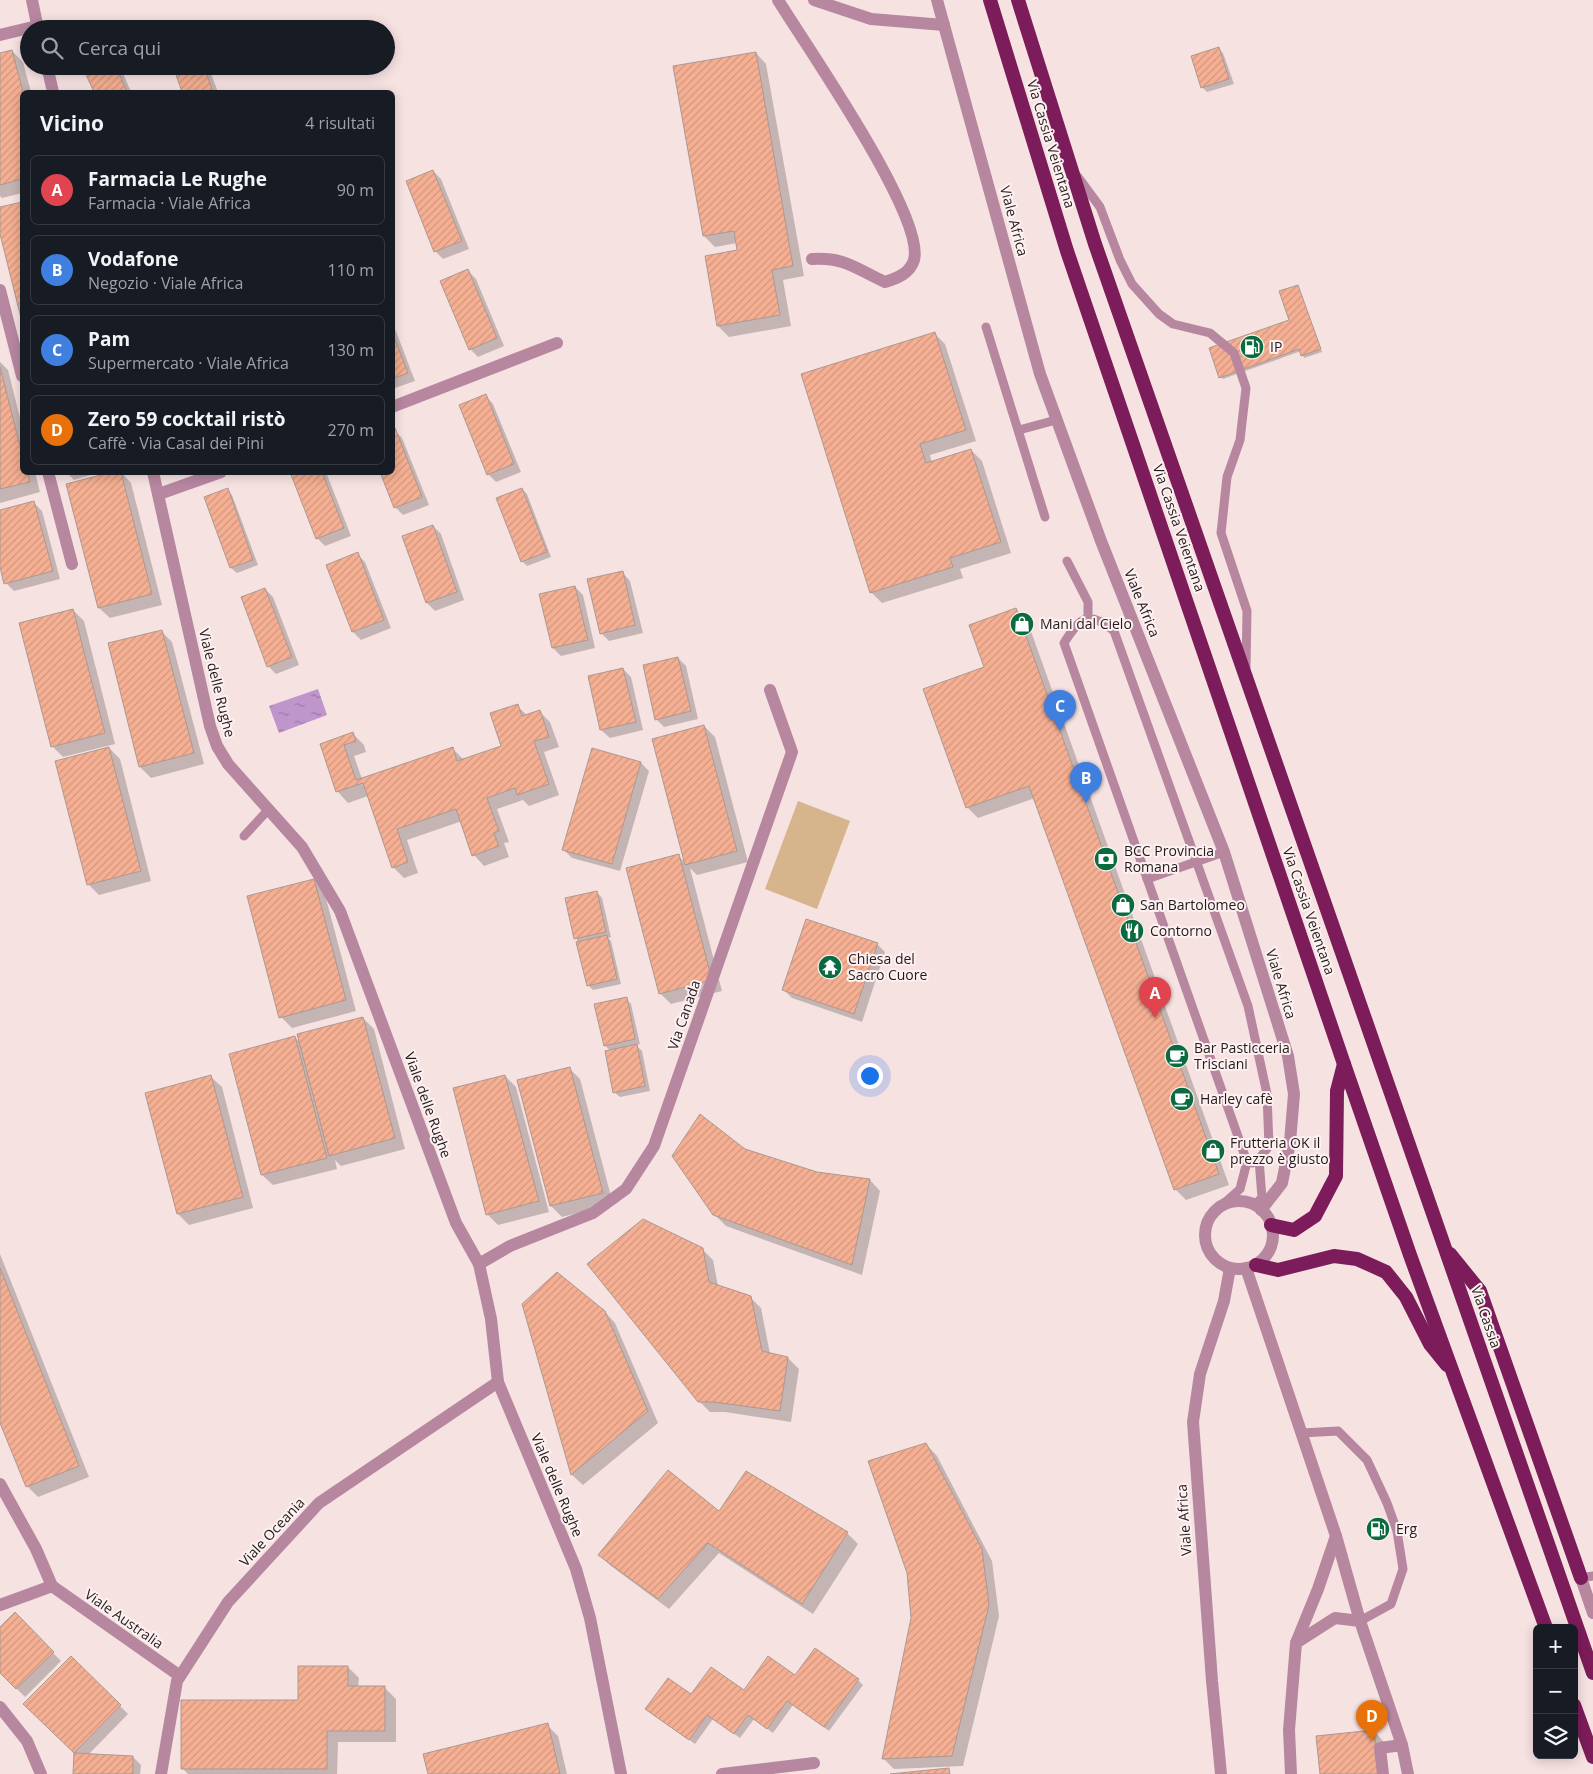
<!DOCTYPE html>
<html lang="it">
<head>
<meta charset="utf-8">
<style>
  body { margin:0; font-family:"Open Sans",sans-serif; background:#20242c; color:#f1f3f6 }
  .controls { position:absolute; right:15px; bottom:15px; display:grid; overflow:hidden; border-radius:8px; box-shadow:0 2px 12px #0003 }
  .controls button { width:45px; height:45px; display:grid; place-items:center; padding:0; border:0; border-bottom:1px solid #363941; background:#171b24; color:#f1f3f6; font:25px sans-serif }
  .you { position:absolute; left:869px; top:1075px; width:18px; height:18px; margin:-12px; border:4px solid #fff; border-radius:50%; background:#1a73e8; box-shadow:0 0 0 8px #1a73e833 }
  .badge { display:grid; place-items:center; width:32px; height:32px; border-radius:50%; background:#89b6a4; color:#fff; font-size:16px; font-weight:700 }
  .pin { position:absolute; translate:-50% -41px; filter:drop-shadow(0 1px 2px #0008) }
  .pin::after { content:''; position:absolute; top:26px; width:18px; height:15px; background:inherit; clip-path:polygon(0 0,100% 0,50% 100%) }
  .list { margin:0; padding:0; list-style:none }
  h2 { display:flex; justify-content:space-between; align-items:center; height:65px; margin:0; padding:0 20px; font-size:21px }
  h2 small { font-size:16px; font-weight:400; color:#9ea1a6 }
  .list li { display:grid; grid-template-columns:32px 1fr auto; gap:15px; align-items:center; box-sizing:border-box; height:70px; margin:0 10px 10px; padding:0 10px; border:1px solid #363941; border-radius:8px }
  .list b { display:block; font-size:19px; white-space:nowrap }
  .list p { margin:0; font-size:16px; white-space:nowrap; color:#9ea1a6 }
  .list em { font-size:16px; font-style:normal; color:#9ea1a6 }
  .icon { flex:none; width:28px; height:28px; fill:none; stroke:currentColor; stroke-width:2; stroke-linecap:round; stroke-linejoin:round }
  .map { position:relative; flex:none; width:1593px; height:1774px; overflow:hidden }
  .search { position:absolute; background:#171b24; box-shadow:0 2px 12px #0003; left:20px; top:20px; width:375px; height:55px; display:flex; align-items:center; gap:12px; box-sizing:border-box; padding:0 18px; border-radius:28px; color:#9ea1a6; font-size:19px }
  .panel { position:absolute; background:#171b24; box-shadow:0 2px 12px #0003; left:20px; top:90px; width:375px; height:385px; border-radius:8px }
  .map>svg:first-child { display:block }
  .pitch { fill:#d6b58d }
  .water { fill:url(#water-ripples) }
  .shadow { fill:#0003 }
  .building { fill:url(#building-hatch); stroke:#ab9991 }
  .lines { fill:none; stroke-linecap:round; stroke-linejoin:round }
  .service { stroke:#b787a0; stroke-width:9 }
  .minor { stroke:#b787a0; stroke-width:12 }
  .tertiary { stroke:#b787a0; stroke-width:12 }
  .trunk { stroke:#7c1c5a; stroke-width:14 }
  .labels { text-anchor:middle; stroke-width:4; stroke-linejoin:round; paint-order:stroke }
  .street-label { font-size:14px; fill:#231b1b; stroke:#fef1f2 }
  .poi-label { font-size:14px; fill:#231b1b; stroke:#fef1f2; text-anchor:start }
</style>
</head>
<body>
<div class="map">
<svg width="1593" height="1774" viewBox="0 0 1593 1774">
  <defs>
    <pattern id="water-ripples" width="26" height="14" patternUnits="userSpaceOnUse" patternTransform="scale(1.25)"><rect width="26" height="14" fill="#bf95cc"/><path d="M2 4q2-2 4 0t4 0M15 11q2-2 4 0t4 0" fill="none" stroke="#9b79a5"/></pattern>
    <pattern id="building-hatch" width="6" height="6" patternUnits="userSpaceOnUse" patternTransform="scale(1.25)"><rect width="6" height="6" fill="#f5af93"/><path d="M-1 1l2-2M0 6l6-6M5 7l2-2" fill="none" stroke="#d2967e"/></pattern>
  </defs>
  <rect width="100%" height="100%" fill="#f7e2e2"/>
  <polygon class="pitch" points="798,801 850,821 817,909 765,889"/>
  <polygon class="water" points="318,689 327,715 279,733 269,706"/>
  <g class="shadow">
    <polygon points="188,24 193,29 176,29"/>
    <polygon points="1218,48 1223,53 1234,84 1207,92 1202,87"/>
    <polygon points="12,51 23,62 31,92 22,92 22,193 2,198 0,196 0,54"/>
    <polygon points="756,53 766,64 804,276 783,280 791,326 729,337 718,326 706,257 739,251 737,243 715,247 704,236 675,67"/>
    <polygon points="84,66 120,66 131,92 95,92"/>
    <polygon points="174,66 208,66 218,92 184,92"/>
    <polygon points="433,171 441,179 469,249 443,259 435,251"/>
    <polygon points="22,203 22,317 0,229 0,209"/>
    <polygon points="468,271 476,279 504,346 478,357 470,349"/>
    <polygon points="1298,286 1322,352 1304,358 1301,351 1223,379 1220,377 1291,320"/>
    <polygon points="392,321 415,381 392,389"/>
    <polygon points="934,333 945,344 976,441 930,455 932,463 971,450 982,461 1011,553 960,569 963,578 882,603 871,592"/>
    <polygon points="0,362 8,370 22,426 22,472 35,472 40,492 0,503"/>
    <polygon points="485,395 493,404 521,472 496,482 488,474"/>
    <polygon points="394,430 402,438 429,505 403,515 395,507 392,472"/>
    <polygon points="66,472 101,472 74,480"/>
    <polygon points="121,472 131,483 162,605 110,618 99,608"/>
    <polygon points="291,472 326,472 351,536 325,546 317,538"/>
    <polygon points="522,489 527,494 551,557 527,566 522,561"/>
    <polygon points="227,490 232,495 258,565 237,573 231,568 206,498"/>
    <polygon points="34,503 42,511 60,579 14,591 6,583 0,562 0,511"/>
    <polygon points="433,526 441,534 464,600 435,611 427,603"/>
    <polygon points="357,554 365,562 391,628 361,640 353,632 328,565"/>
    <polygon points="622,572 630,581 643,633 609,641 601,633"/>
    <polygon points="575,587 583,595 595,648 561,656 553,648"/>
    <polygon points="265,589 273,597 299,665 276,674 268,666"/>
    <polygon points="1016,609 1027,620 1229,1185 1186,1200 1175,1189 1035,798 978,818 967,807 986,668"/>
    <polygon points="73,610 84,621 115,744 63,757 52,746"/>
    <polygon points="161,631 172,642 204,764 151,778 140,767 109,644"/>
    <polygon points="678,658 686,666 698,719 664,727 656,719"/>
    <polygon points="623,669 631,677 643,730 610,738 601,730"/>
    <polygon points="517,706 527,715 539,711 550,722 559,747 544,752 559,795 529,806 523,800 497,809 509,842 504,843 509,857 484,866 474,855 462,821 407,840 418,873 404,878 393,867 368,796 348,803 338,792 322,745 353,734 364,745 366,752 354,756 362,779 452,748 464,760 503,746"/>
    <polygon points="704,726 715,737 748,862 697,875 690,868 722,991 671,1004 660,993 678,856 686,863"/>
    <polygon points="109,748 120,759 151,881 99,895 88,884"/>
    <polygon points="641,763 649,771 620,871 572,858 564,850"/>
    <polygon points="314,880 324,891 356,1011 292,1028 281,1017"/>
    <polygon points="597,892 602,898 611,937 608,938 611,941 621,984 593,990 588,985 567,899"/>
    <polygon points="877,944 885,952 862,1022 792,998 784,990"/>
    <polygon points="626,999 631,1004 640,1044 636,1045 642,1051 650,1091 620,1097 614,1092 610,1051 605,1045"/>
    <polygon points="363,1018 374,1029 405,1149 341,1166 335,1160 337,1169 273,1185 262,1175 295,1037 300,1043"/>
    <polygon points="569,1068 580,1079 613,1204 562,1217 551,1206 519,1081"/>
    <polygon points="505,1076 516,1087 549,1212 498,1225 487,1214"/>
    <polygon points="211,1077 222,1087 253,1208 189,1225 178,1214"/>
    <polygon points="744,1150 817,1173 870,1180 880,1191 862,1275 726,1226 714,1214"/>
    <polygon points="702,1249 713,1260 718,1286 750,1297 761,1308 770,1354 788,1358 799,1369 791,1422 725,1412 710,1412 699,1401"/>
    <polygon points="0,1254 89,1477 38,1497 27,1486 0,1420"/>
    <polygon points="523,1305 604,1311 615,1323 658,1423 583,1485 572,1475"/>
    <polygon points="926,1444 937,1456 992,1561 999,1616 963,1766 894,1769 883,1758 913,1618"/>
    <polygon points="720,1513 847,1533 858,1544 813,1614 719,1553 669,1609 611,1566 600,1555"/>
    <polygon points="15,1614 61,1661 25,1697 0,1672 0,1629"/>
    <polygon points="71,1657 128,1714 88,1755 133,1757 141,1765 140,1774 74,1774 75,1753 25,1704"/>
    <polygon points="348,1667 359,1678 358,1688 385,1688 396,1699 396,1742 338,1742 337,1774 188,1774 182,1768 299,1701"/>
    <polygon points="795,1677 858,1680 863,1685 829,1731 793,1705 773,1733 754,1719 740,1738 713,1719 695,1744 652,1714 691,1696 744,1692"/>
    <polygon points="547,1725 558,1736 567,1774 429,1774"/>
    <polygon points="1374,1731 1384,1742 1321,1774"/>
  </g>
  <g class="building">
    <polygon points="1219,47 1229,79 1201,88 1191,56"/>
    <polygon points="12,50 23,92 22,179 0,185 0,53"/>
    <polygon points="756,52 793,266 772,270 780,315 717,326 705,256 737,250 734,231 703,236 673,66"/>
    <polygon points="82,66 116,66 127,92 94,92"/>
    <polygon points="173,66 204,66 213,92 182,92"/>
    <polygon points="433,170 462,241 434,252 406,181"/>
    <polygon points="22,202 22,322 0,234 0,207"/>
    <polygon points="468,269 497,338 469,350 440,281"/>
    <polygon points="1298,285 1321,349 1301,356 1299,349 1219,378 1209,348 1289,320 1279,291"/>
    <polygon points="392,332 408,373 392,379"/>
    <polygon points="935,332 966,430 920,444 926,463 971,449 1001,542 950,558 953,567 870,593 801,374"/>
    <polygon points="0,367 22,454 22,472 27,472 30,482 0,489"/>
    <polygon points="486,394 514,464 487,475 459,405"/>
    <polygon points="395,428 422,497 394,508 380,472 392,472 392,429"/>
    <polygon points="112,472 121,472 152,594 98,608 66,484"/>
    <polygon points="290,472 322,472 344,528 316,539"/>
    <polygon points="228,488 253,560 230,568 204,497"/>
    <polygon points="522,488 547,552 521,562 496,498"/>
    <polygon points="34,501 53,571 4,584 0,567 0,510"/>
    <polygon points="433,525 457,592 426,603 402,536"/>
    <polygon points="358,552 384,620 352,632 326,565"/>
    <polygon points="623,571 635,625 600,634 587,579"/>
    <polygon points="575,586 588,640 552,648 539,594"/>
    <polygon points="265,588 292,657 267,667 241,597"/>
    <polygon points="1016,608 1219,1174 1174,1190 1029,786 966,808 923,689 984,667 969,625"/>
    <polygon points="73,609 105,733 51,747 19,623"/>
    <polygon points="162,630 194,753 139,767 108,643"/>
    <polygon points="678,657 691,711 655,720 643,665"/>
    <polygon points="623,668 636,722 600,730 588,676"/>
    <polygon points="518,704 522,716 540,710 549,737 534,741 549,784 517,795 515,788 487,798 499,831 494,833 499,846 472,856 456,809 397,829 408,862 392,868 363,783 336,792 320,744 353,732 356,741 344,745 356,780 453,747 457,761 501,746 490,713"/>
    <polygon points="704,725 737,851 685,865 652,739"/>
    <polygon points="109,747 141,871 87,885 55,761"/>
    <polygon points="592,748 641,762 612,864 562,850"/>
    <polygon points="679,854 712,980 659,994 626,868"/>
    <polygon points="314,879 346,1000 279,1018 247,896"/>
    <polygon points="597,891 606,932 574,939 565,898"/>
    <polygon points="806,919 878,943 854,1014 782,990"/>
    <polygon points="607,935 617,979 587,986 576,942"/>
    <polygon points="627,997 635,1039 604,1046 594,1004"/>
    <polygon points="363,1017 395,1138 329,1156 297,1034"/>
    <polygon points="295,1036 327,1158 261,1175 229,1054"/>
    <polygon points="637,1044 645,1086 613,1093 605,1051"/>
    <polygon points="570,1067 603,1193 550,1206 517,1080"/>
    <polygon points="211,1075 243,1197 177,1214 145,1093"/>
    <polygon points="505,1075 539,1201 486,1215 453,1088"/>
    <polygon points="700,1114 745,1149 817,1172 870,1179 852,1265 713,1215 672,1156"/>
    <polygon points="643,1219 703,1248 709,1282 751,1296 762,1351 788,1357 780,1411 713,1402 698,1402 587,1264"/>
    <polygon points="0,1268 79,1466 26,1487 0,1423"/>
    <polygon points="557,1272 605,1311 648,1411 571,1475 522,1304"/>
    <polygon points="926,1443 982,1549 989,1605 952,1756 882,1759 911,1618 907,1573 868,1461"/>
    <polygon points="668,1470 719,1511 746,1471 848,1532 802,1604 708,1543 658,1599 598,1555"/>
    <polygon points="15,1612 54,1652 16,1689 0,1673 0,1627"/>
    <polygon points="815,1648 859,1679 824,1727 787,1701 767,1729 748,1715 734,1734 707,1715 689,1740 645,1709 668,1678 691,1694 711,1667 744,1690 768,1656 795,1675"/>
    <polygon points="71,1656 121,1705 74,1753 23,1704"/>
    <polygon points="298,1666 348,1666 348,1686 385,1686 385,1731 327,1731 327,1769 181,1769 181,1700 298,1700"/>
    <polygon points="548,1723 560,1774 428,1774 423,1754"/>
    <polygon points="1374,1730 1378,1774 1320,1774 1316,1736"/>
    <polygon points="74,1753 133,1756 133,1774 73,1774"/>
    <polygon points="949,1768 950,1774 890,1774"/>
  </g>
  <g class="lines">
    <g class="service">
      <polyline points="1078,177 1100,207 1120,260 1132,284 1159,314 1173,324 1210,333 1234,353 1246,388 1240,440 1227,477 1221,533 1247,611 1246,668"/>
      <polyline points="986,327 1045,517"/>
      <polyline points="1019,430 1056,420"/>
      <polyline points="1067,561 1088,602 1088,618"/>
      <polyline points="244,836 269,809"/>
      <polyline points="1147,879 1224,852"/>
      <polyline points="1254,1205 1262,1198 1259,1159"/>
      <path d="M 1221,1206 L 1240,1189 L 1247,1162 L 1064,643 C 1080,617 1089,610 1114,631 L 1248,1006 L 1267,1094 L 1269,1146 L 1259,1159 L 1253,1163 L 1247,1162"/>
      <polyline points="1301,1433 1338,1431 1367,1460 1387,1503 1397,1531 1403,1569 1391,1604 1360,1621"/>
      <polyline points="1581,1578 1593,1576"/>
    </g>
    <g class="minor">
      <polyline points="32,0 38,29"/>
      <path d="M 778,0 C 805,44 926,217 914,260 C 910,273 898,278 885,282 C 856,269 846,257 812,259"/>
      <polyline points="814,0 871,19 944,25"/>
      <polyline points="937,0 1040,374 1101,541 1224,852 1288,1056 1294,1094 1290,1142 1282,1183 1261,1210"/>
      <polyline points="0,35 37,26"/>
      <polyline points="47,66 53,92"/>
      <polyline points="0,290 22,376"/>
      <polyline points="392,407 557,343"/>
      <polyline points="48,472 72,564"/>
      <polyline points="153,472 210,726 217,746 228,764 302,847 340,911 456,1223 479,1264 491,1319 498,1382 576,1569 590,1618 621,1774"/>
      <polyline points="159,494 221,472"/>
      <circle cx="1239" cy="1235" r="34"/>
      <polyline points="479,1264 510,1246 593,1213 626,1189 654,1146 792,752 770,690"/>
      <polyline points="1246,1268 1336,1536 1360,1621"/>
      <polyline points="0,1484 36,1549 52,1586 180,1676"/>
      <polyline points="0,1605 52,1586"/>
      <polyline points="1296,1643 1318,1589 1336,1536"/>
      <polyline points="0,1707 27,1741 41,1774"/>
      <polyline points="161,1774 177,1681 228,1602 319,1503 498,1382"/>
      <polyline points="722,1774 814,1763"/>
      <polyline points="1221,1774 1212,1681 1193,1422 1200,1374 1224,1301 1230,1268"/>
      <polyline points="1291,1774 1289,1730 1296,1643 1335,1618 1360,1621 1402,1745 1408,1774"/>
      <polyline points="1383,1774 1380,1748 1402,1745"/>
    </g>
    <polyline class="tertiary" points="1581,1578 1593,1613"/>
    <g class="trunk">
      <polyline points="990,0 1067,251 1344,1064 1410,1255 1546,1628"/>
      <polyline points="1018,0 1095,244 1593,1673"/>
      <polyline points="1271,1225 1294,1230 1315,1216 1336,1176 1337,1091 1344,1064"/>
      <polyline points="1450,1254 1480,1291 1581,1578"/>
      <polyline points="1256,1265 1278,1270 1334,1256 1357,1259 1386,1272 1406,1297 1430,1344 1447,1365"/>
      <polyline points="1574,1705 1593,1757"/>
    </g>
  </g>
  <defs>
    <g id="fuel-disc" transform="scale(1.25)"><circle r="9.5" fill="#0a6b3f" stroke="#fef1f2"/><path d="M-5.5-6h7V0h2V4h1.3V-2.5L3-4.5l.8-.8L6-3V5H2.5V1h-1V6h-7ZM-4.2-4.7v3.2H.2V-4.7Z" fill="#fff"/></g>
    <g id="shop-disc" transform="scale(1.25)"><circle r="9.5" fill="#0a6b3f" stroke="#fef1f2"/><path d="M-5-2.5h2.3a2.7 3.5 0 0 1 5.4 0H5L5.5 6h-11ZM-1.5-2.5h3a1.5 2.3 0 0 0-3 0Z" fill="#fff"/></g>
    <g id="bank-disc" transform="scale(1.25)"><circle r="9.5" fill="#0a6b3f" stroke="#fef1f2"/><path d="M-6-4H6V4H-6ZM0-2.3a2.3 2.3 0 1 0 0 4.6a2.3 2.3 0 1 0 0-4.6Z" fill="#fff"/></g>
    <g id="restaurant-disc" transform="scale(1.25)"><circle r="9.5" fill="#0a6b3f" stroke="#fef1f2"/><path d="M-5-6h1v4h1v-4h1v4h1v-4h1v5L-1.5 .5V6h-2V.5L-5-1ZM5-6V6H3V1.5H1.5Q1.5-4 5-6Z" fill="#fff"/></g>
    <g id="temple-disc" transform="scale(1.25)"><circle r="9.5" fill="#0a6b3f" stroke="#fef1f2"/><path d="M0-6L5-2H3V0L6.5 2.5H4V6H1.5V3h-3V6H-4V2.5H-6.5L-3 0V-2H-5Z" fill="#fff"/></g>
    <g id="cafe-disc" transform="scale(1.25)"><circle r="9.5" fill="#0a6b3f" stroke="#fef1f2"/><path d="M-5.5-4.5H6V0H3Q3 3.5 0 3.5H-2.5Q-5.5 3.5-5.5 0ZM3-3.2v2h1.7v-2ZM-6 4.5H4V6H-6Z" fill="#fff"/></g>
  </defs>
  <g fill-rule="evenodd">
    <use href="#fuel-disc" x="1252" y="347"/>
    <use href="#shop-disc" x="1022" y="624"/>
    <use href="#bank-disc" x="1106" y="859"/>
    <use href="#shop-disc" x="1123" y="905"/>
    <use href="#restaurant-disc" x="1132" y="931"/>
    <use href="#temple-disc" x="830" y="967"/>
    <use href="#cafe-disc" x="1177" y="1056"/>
    <use href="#cafe-disc" x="1182" y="1099"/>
    <use href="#shop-disc" x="1213" y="1151"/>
    <use href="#fuel-disc" x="1378" y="1529"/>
  </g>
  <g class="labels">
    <g class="street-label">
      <text transform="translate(1051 144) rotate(73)" y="5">Via Cassia Veientana</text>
      <text transform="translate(1014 221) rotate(75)" y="5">Viale Africa</text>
      <text transform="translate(1179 528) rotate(71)" y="5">Via Cassia Veientana</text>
      <text transform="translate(1142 603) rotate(68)" y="5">Viale Africa</text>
      <text transform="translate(217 683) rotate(76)" y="5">Viale delle Rughe</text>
      <text transform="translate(1309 911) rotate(71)" y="5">Via Cassia Veientana</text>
      <text transform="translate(1281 984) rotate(73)" y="5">Viale Africa</text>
      <text transform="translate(684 1015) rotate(-71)" y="5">Via Canada</text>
      <text transform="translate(428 1105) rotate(70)" y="5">Viale delle Rughe</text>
      <text transform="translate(1486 1317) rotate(71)" y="5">Via Cassia</text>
      <text transform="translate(557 1485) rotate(67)" y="5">Viale delle Rughe</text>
      <text transform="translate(1184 1520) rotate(-94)" y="5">Viale Africa</text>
      <text transform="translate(272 1532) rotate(-47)" y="5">Viale Oceania</text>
      <text transform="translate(124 1619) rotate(35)" y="5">Viale Australia</text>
    </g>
    <g class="poi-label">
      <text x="1270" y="352">IP</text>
      <text x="1040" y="629">Mani dal Cielo</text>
      <text x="1124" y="856">BCC Provincia<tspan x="1124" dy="16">Romana</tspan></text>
      <text x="1140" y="910">San Bartolomeo</text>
      <text x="1150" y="936">Contorno</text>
      <text x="848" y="964">Chiesa del<tspan x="848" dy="16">Sacro Cuore</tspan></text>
      <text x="1194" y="1053">Bar Pasticceria<tspan x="1194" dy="16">Trisciani</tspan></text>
      <text x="1200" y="1104">Harley cafè</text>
      <text x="1230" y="1148">Frutteria OK il<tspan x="1230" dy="16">prezzo è giusto</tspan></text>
      <text x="1396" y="1534">Erg</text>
    </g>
  </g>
</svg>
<div class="controls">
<button>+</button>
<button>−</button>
<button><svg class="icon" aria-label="layers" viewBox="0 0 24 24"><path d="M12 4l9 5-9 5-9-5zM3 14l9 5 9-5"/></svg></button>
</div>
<div class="you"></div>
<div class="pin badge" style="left:1155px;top:1018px;background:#e0444e">A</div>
<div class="pin badge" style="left:1086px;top:803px;background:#3f7fe0">B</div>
<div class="pin badge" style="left:1060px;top:731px;background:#3f7fe0">C</div>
<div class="pin badge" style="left:1372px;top:1741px;background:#e8710a">D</div>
<div class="search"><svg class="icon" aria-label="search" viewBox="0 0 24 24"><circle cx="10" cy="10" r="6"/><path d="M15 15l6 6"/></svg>Cerca qui</div>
<section class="panel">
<h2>Vicino<small>4 risultati</small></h2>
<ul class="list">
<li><span class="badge" style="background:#e0444e">A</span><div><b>Farmacia Le Rughe</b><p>Farmacia · Viale Africa</p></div><em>90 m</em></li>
<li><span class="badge" style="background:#3f7fe0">B</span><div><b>Vodafone</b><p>Negozio · Viale Africa</p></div><em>110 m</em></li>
<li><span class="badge" style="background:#3f7fe0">C</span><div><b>Pam</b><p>Supermercato · Viale Africa</p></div><em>130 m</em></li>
<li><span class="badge" style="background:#e8710a">D</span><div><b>Zero 59 cocktail ristò</b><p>Caffè · Via Casal dei Pini</p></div><em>270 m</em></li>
</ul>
</section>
</div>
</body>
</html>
